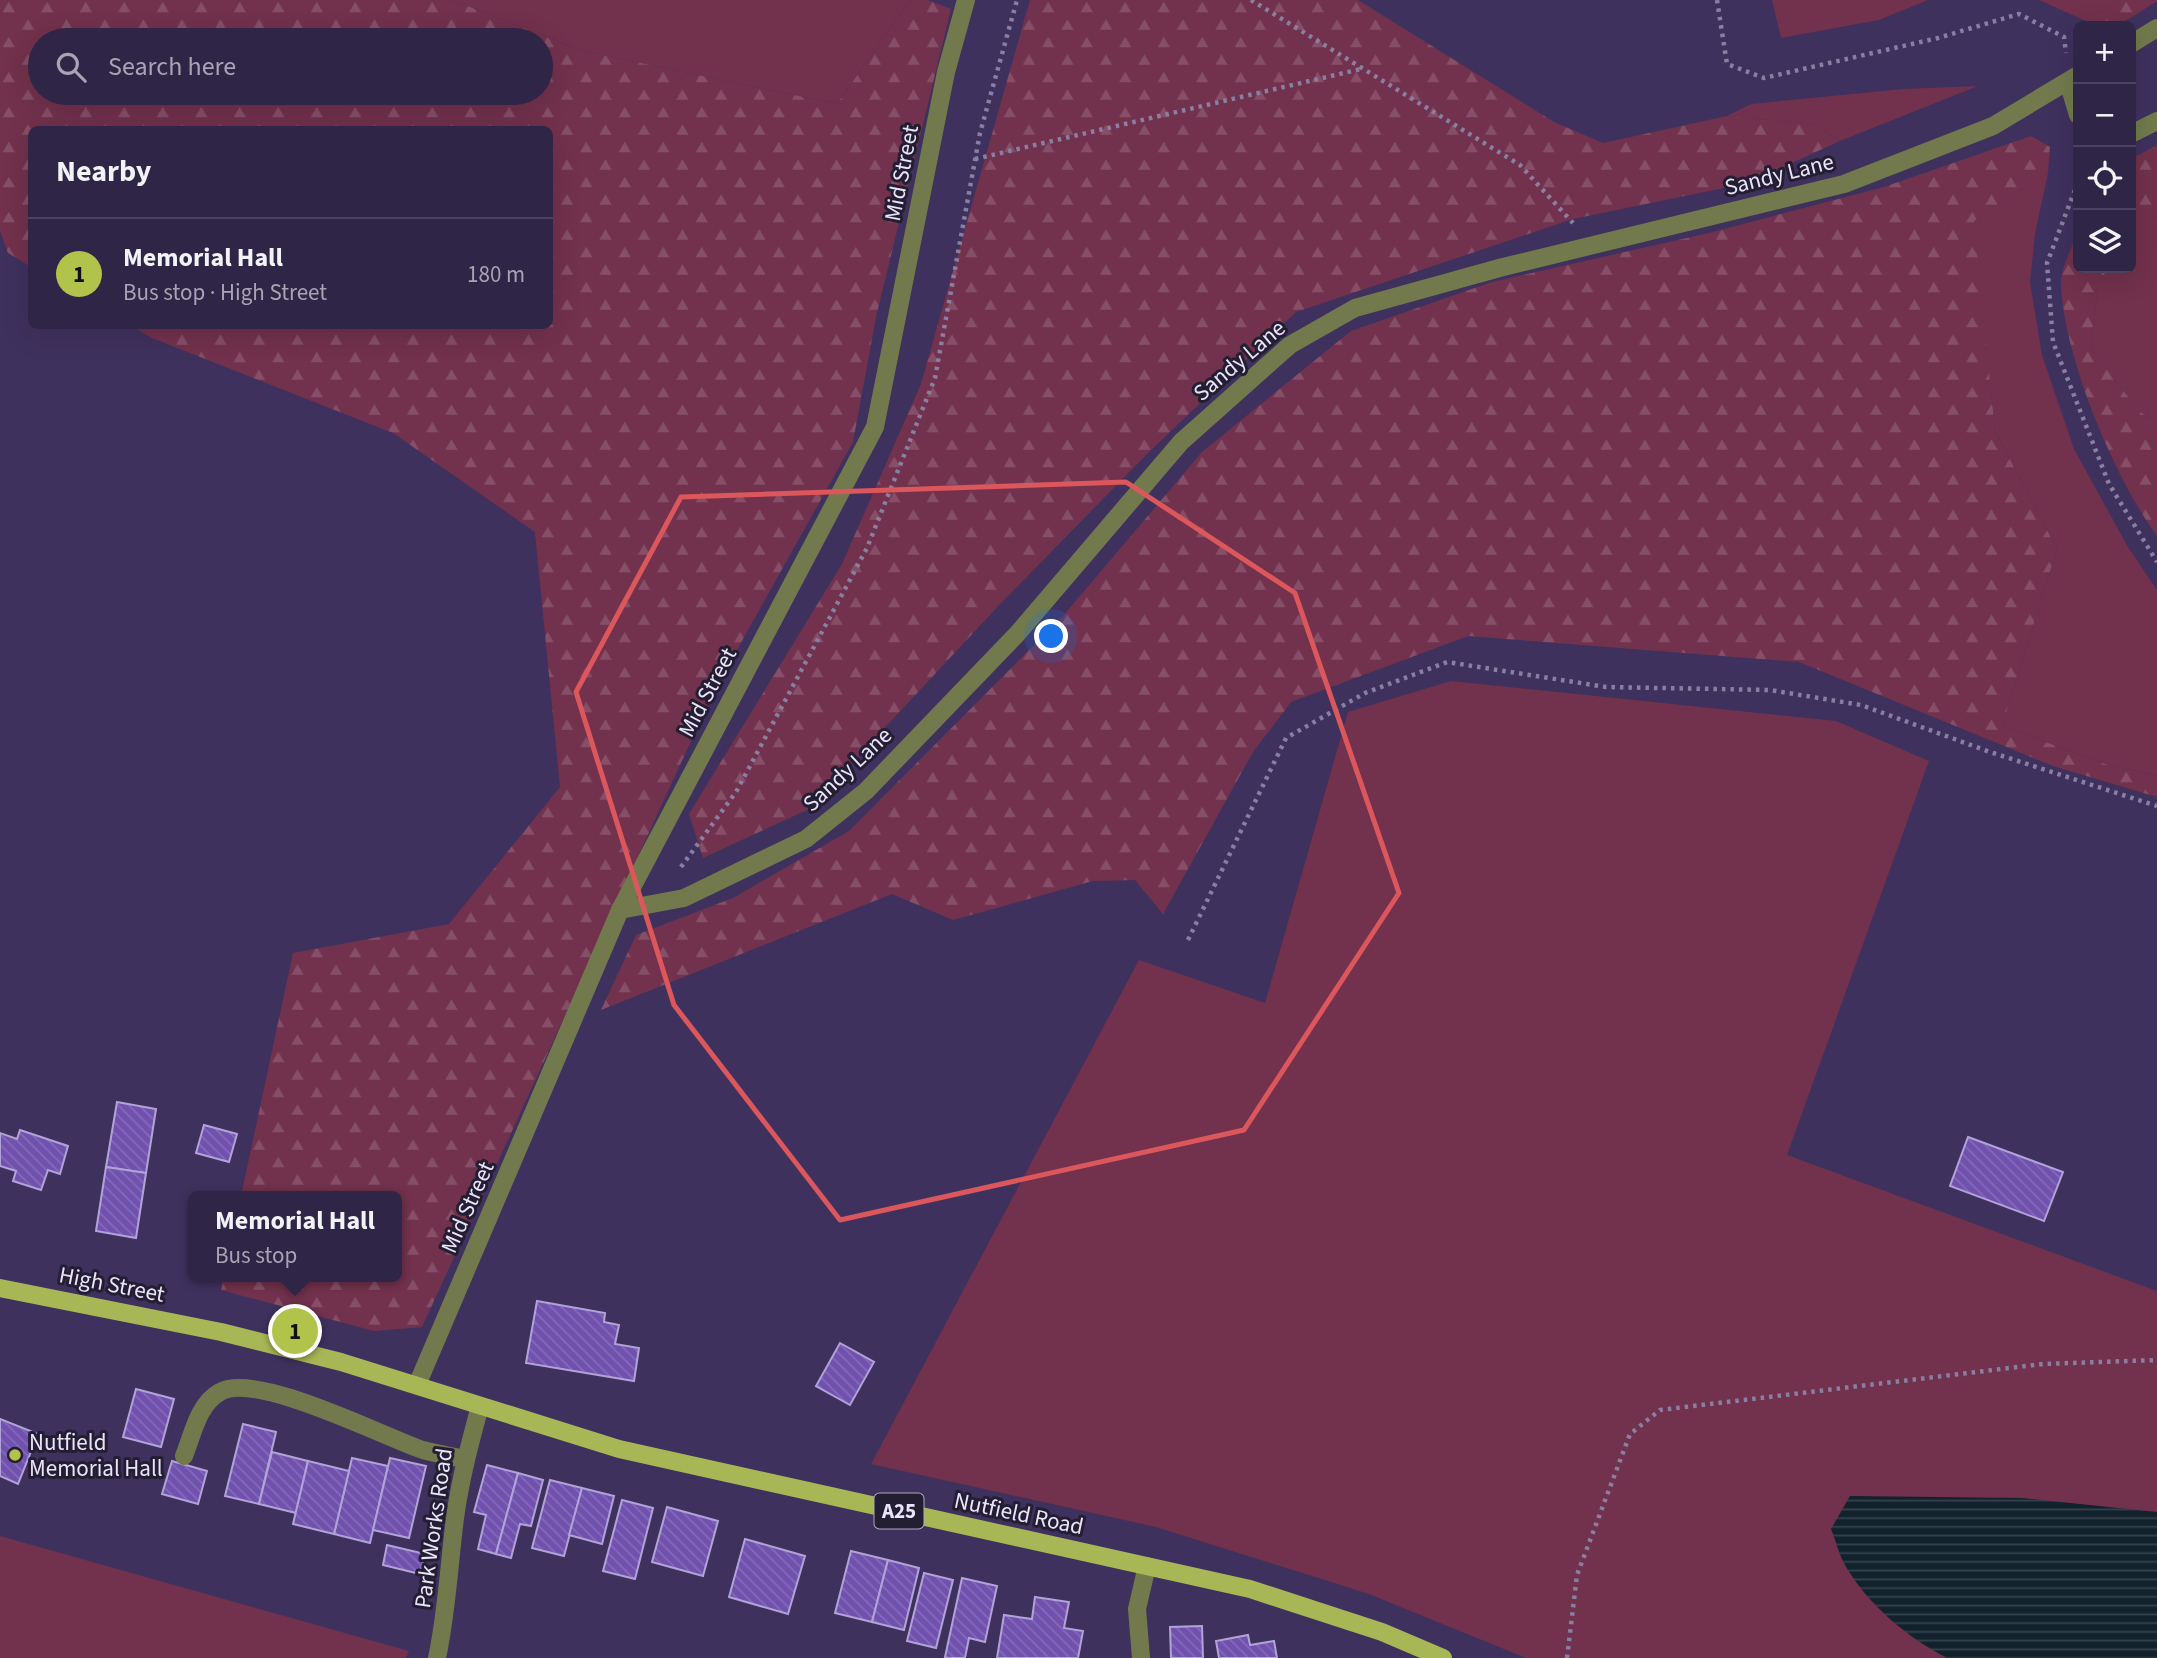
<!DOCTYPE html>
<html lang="en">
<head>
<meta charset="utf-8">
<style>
  body { margin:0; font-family:"Source Sans 3",sans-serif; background:#3b3151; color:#f1f3f6 }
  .controls { position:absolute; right:21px; top:21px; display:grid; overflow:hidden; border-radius:10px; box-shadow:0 7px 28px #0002 }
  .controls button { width:63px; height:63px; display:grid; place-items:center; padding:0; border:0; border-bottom:2px solid #4a425f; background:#2f2546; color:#f1f3f6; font:35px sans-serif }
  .you { position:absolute; left:1052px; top:637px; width:24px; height:24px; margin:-18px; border:5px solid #fff; border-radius:50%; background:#1a73e8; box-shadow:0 0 0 10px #1a73e833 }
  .badge { display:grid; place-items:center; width:46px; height:46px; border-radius:50%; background:#b2c34c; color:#111; font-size:23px; font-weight:700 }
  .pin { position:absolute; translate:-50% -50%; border:4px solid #fff; box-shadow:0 2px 7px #0006 }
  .popup { position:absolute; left:188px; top:1191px; width:214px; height:91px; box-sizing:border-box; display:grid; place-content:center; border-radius:10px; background:#2f2546; filter:drop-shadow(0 2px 5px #0005); font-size:23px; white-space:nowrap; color:#a7a5b3 }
  .popup b { font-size:26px; color:#f1f3f6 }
  .popup::after { content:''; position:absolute; left:50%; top:100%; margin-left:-14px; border:14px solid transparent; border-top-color:#2f2546 }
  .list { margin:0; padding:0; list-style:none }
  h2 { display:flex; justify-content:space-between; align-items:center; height:91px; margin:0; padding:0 28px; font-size:30px }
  h2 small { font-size:23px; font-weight:400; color:#a7a5b3 }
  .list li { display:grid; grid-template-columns:46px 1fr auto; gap:21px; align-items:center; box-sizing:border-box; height:112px; padding:0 28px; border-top:2px solid #4a425f }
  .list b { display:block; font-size:26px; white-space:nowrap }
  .list p { margin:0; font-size:23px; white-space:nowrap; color:#a7a5b3 }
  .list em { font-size:23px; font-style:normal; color:#a7a5b3 }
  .icon { flex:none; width:38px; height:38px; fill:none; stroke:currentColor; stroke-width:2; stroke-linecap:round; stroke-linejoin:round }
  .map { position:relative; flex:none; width:2157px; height:1658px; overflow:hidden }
  .search { position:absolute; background:#2f2546; box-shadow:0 7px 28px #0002; left:28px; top:28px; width:525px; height:77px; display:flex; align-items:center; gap:18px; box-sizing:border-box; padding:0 24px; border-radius:38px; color:#a7a5b3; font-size:26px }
  .panel { position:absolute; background:#2f2546; box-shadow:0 7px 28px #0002; left:28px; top:126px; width:525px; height:203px; border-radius:10px }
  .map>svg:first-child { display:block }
  .green { fill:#72314c }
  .forest { fill:url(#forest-firs); fill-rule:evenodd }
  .water { fill:url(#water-rules) }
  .building { fill:url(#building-back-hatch); stroke:#b1a3d8; stroke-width:2 }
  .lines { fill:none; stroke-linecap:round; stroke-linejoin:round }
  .path { stroke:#897fa2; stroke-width:4.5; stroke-dasharray:3.5 5; stroke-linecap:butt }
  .minor { stroke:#727a4d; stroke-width:18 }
  .major { stroke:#a8b756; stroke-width:18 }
  .marked { fill:none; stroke:#db575c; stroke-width:5; stroke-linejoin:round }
  .poi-dot { fill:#b2c34c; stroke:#241e33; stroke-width:2.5 }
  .labels { text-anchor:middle; stroke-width:6; stroke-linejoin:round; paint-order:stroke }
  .shield { fill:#241e33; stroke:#aea9be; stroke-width:2 }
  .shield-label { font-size:21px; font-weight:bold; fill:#e9e4fa }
  .street-label { font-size:23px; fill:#e9e4fa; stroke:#241e33 }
  .poi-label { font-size:23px; fill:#e9e4fa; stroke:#241e33; text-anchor:start }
</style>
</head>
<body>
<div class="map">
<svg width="2157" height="1658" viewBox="0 0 2157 1658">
  <defs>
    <pattern id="forest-firs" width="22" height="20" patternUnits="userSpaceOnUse" patternTransform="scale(1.75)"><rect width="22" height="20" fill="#72314c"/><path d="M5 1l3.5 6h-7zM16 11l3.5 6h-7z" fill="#864f67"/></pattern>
    <pattern id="water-rules" width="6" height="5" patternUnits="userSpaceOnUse" patternTransform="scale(1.75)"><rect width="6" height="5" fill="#12222c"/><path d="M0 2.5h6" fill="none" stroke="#34424c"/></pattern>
    <pattern id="building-back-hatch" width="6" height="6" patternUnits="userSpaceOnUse" patternTransform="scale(1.75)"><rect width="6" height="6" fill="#7051ae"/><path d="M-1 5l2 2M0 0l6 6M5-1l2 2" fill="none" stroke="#846aba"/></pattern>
  </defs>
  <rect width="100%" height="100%" fill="#3f315e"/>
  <g class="green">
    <polygon points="452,0 910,0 837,104 579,50"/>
    <polygon points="1772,0 1928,0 1879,20 1781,38"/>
    <polygon points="2039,0 2118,0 2086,21"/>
    <polygon points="1978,86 1840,141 1814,124 1727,116 1751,104 1903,89"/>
    <polygon points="2048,173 2035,234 2030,282 2042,355 2074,449 2128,547 2157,590 2157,776 2105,764 2002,726 2057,549 1995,431 1973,221"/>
    <polygon points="2157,216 2157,421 2140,412 2090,348 2098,285 2108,268 2131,268 2131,229"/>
    <polygon points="1451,681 1836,721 1929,761 1787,1155 2157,1291 2157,1658 1526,1658 1369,1594 1156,1527 871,1464 1139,960 1265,1003 1348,712"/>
    <polygon points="0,1536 409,1651 406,1658 0,1658"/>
  </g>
  <g class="forest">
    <path d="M 0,0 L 452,0 L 579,50 L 837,104 L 910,0 L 928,0 L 951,9 L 876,317 L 853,442 L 714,691 L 422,1327 L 374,1331 L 221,1290 L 224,1277 L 396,1277 L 396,1196 L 241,1196 L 293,953 L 449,924 L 560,787 L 535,532 L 393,433 L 152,338 L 131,326 L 550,326 L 550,130 L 32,130 L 31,267 L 8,253 L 0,231 ZM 40,40 L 541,40 L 541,93 L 40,93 Z"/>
    <polygon points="1030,0 1358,0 1554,122 1603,143 1727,116 1814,124 1840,141 1748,183 1573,219 1296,312 1150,451 1003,601 809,809 703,858 689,814 842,564 921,384"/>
    <path d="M 2118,0 L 2157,0 L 2157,1 C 2135,14 2111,37 2086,21 Z"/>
    <polygon points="2031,136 2050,147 2048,173 1974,221 1995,431 2057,549 2002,726 2105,764 2157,776 2157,797 2053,766 1799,662 1468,636 1291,702 1253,752 1163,914 1135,880 1093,881 953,920 892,894 601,1010 636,935 733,898 849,831 1063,616 1202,452 1351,331 1492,282 1709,233 1884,187"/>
    <polygon points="2157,145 2157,216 2131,229 2131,159"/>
    <path d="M 2078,230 L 2078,268 L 2108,268 L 2098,285 L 2090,348 L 2140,412 L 2157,421 L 2157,536 C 2114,477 2065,360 2061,286 C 2060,269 2073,246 2078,230 Z"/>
  </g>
  <path class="water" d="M 1850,1496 L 2022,1498 L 2157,1512 L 2157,1658 L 1947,1658 C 1908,1638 1867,1604 1845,1565 C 1839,1555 1836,1541 1831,1529 Z"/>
  <g class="building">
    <polygon points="117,1102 156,1109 146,1173 106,1167"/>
    <polygon points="204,1125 237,1134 229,1162 196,1153"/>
    <polygon points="20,1130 68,1146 60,1174 48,1170 41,1190 13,1181 16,1171 0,1166 0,1133 17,1139"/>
    <polygon points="1968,1137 2063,1172 2044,1221 1950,1186"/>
    <polygon points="106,1167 146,1173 136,1238 96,1231"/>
    <polygon points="537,1301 605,1313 604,1322 619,1325 615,1344 639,1348 634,1381 526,1363"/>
    <polygon points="840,1343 874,1362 850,1405 816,1386"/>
    <polygon points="136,1389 174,1399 161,1447 123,1437"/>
    <polygon points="0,1419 38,1434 18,1484 0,1476"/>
    <polygon points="243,1424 276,1432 259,1504 225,1496"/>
    <polygon points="272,1452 308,1461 296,1513 259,1504"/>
    <polygon points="352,1458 388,1466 370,1543 334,1534"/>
    <polygon points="390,1458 426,1466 409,1538 373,1530"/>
    <polygon points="172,1461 207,1471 198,1504 162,1494"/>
    <polygon points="308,1461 349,1471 334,1534 293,1524"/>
    <polygon points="487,1465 518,1473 496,1554 478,1549 486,1515 474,1512"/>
    <polygon points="518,1473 543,1480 531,1526 520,1524 511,1558 496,1554"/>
    <polygon points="550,1480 582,1488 564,1556 532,1548"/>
    <polygon points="582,1488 614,1496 602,1544 569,1535"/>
    <polygon points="622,1500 653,1508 635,1579 603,1571"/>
    <polygon points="667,1507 718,1521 703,1576 652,1562"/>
    <polygon points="745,1539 805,1556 788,1614 729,1597"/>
    <polygon points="387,1545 425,1554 420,1574 383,1565"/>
    <polygon points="851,1551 888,1560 872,1622 835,1613"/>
    <polygon points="888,1560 919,1568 904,1630 872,1622"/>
    <polygon points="924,1573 953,1580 936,1648 907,1641"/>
    <polygon points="962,1578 997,1586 985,1642 969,1638 965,1658 948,1658 945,1657"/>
    <polygon points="1035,1597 1069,1602 1064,1628 1083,1631 1078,1658 997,1658 1004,1615 1032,1619"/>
    <polygon points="1202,1626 1203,1658 1171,1658 1170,1627"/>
    <polygon points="1248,1635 1250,1645 1274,1641 1277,1658 1219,1658 1216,1641"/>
  </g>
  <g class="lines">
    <g class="path">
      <polyline points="1251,0 1520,165 1573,223"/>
      <polyline points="1717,0 1727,64 1764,78 1938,38 2019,14 2064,37 2066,53"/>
      <polyline points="975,159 1361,69"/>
      <polyline points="2078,182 2047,263 2053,342 2109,484 2157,562"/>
      <polyline points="681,867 736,792 867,548 935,378 980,133 1017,0"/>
      <polyline points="1188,940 1286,738 1365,693 1447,662 1606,687 1770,690 1861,705 1990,752 2157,806"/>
      <polyline points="1567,1658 1577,1575 1630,1434 1660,1410 2043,1364 2157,1360"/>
    </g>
    <g class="minor">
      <polyline points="2131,44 2157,28"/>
      <polyline points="2068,82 2078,115"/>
      <polyline points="2131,134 2157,121"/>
      <polyline points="620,910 684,898 806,839 866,791 1018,633 1181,442 1290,345 1355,308 1503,267 1844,184 1993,126 2078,75"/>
      <polyline points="417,1385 620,910 875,427 946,72 966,0"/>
      <path d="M 184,1456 C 193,1434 198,1404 220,1392 C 256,1371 384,1437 423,1450 C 437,1454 452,1456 465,1459"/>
      <path d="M 437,1658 C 447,1611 449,1565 455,1518 C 460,1480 470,1443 480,1406"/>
      <polyline points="1141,1658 1137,1609 1147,1566"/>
    </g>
    <polyline class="major" points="0,1288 221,1332 341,1362 619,1449 1250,1589 1382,1632 1443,1658"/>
  </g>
  <path class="marked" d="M 1126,482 L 1295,593 L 1399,893 L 1244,1130 L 840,1220 L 674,1005 L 576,692 L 681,497 Z"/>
  <circle class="poi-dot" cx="15" cy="1455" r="7"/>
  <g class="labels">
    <rect class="shield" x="874.5" y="1493.5" width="49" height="35" rx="5"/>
    <g class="shield-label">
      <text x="899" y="1518">A25</text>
    </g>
    <g class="street-label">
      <text transform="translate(901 173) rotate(-79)" y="8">Mid Street</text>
      <text transform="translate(1779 174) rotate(-14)" y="8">Sandy Lane</text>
      <text transform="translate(1239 360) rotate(-40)" y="8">Sandy Lane</text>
      <text transform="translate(707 692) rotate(-62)" y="8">Mid Street</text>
      <text transform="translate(847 769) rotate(-43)" y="8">Sandy Lane</text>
      <text transform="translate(467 1207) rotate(-66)" y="8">Mid Street</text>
      <text transform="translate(112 1284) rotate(11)" y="8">High Street</text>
      <text transform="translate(1019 1513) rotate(12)" y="8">Nutfield Road</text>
      <text transform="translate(433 1528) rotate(-82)" y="8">Park Works Road</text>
    </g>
    <g class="poi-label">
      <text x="29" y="1450">Nutfield<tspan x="29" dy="26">Memorial Hall</tspan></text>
    </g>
  </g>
</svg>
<div class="controls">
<button>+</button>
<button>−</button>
<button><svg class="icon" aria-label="locate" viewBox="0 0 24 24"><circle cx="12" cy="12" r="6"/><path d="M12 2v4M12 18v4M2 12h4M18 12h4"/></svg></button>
<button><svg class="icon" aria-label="layers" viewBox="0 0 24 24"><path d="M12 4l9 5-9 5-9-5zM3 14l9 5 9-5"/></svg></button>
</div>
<div class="you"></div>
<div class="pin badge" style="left:295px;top:1331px">1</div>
<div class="popup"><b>Memorial Hall</b>Bus stop</div>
<div class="search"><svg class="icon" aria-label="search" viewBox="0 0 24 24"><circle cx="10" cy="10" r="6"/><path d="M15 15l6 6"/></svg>Search here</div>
<section class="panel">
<h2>Nearby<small></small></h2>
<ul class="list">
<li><span class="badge">1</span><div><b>Memorial Hall</b><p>Bus stop · High Street</p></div><em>180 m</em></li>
</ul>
</section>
</div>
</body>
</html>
